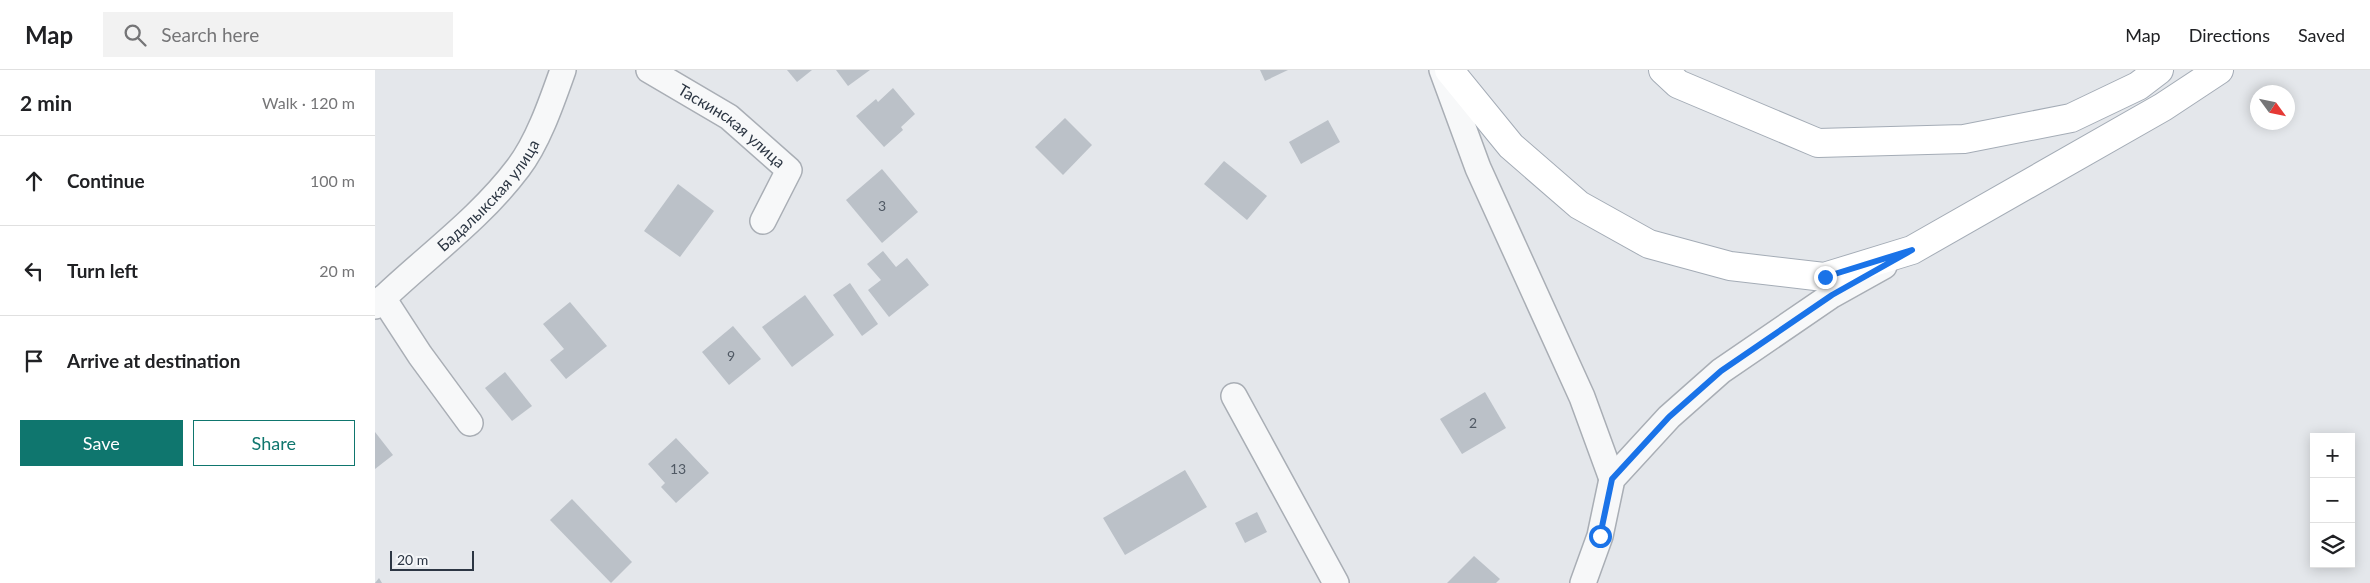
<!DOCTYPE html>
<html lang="en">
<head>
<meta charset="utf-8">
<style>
  body { margin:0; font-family:Lato,sans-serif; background:#f2f2f2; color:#202124 }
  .controls { position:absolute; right:15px; bottom:15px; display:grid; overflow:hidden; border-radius:0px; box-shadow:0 2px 12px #0003 }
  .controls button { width:45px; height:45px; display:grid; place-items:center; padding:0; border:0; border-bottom:1px solid #e0e0e0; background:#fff; color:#202124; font:25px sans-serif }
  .compass { position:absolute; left:1875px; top:15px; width:45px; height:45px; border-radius:50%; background:#fff; box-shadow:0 2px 12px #0003; rotate:123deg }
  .scale { position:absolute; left:15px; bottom:12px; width:84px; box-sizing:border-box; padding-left:5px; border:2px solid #2c3643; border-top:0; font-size:14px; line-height:18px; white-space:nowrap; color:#2c3643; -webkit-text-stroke:4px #f4f6f8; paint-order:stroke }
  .stop { position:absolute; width:15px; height:15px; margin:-11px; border:4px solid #1a73e8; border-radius:50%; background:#fff }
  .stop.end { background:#1a73e8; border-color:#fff; box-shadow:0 1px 5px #0008 }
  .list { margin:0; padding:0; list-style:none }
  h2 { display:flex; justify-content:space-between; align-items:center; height:65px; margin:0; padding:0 20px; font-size:21px }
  h2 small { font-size:16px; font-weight:400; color:#757577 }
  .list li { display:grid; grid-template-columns:32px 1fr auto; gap:15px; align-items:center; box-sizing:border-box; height:90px; padding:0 20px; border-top:1px solid #e0e0e0 }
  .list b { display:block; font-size:19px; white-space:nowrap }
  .list em { font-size:16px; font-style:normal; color:#757577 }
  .actions { display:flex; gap:10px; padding:15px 20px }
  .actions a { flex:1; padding:11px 0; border:1px solid #0f766e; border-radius:0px; text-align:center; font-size:18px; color:#0f766e }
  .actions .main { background:#0f766e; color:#fff }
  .icon { flex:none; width:28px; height:28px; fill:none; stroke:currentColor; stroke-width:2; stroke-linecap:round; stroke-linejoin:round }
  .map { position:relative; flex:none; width:1995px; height:513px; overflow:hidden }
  header { display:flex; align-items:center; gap:30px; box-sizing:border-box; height:70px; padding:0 25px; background:#fff; border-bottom:1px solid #e0e0e0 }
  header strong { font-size:24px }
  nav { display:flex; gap:28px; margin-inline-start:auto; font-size:18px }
  .search { width:350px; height:45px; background:#f2f2f2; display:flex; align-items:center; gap:12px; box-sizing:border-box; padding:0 18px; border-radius:0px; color:#757577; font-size:19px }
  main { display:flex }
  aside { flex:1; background:#fff }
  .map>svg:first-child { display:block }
  .building { fill:#bbc1c8 }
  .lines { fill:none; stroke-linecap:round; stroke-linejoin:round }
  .street-casing { stroke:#a9aeb5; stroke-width:28 }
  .primary-casing { stroke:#a4acb6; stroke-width:30 }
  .street { stroke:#f7f8f9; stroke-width:25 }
  .primary { stroke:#fff; stroke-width:28 }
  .route { stroke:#1a73e8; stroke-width:6 }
  .labels { text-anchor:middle; stroke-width:5; stroke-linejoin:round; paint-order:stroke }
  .number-label { font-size:14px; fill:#505964 }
  .street-label { font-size:16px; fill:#2c3643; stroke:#f4f6f8 }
</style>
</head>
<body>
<header>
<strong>Map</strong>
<div class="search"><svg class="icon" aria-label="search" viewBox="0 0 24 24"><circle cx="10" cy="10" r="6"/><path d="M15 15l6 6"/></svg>Search here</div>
<nav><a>Map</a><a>Directions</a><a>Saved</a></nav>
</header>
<main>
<aside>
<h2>2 min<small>Walk · 120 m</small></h2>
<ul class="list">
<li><svg class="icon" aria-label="ahead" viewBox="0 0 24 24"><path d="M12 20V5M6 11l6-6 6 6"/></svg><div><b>Continue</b></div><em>100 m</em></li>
<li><svg class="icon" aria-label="left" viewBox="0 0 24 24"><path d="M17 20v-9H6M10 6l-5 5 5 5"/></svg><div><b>Turn left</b></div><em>20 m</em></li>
<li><svg class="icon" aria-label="arrive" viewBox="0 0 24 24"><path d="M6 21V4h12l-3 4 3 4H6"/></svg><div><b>Arrive at destination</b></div></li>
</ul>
<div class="actions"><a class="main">Save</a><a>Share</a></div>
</aside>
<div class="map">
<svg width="1995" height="513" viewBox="0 0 1995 513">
  <rect width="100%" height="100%" fill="#e4e7eb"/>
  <g class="building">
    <polygon points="412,0 437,0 422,12"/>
    <polygon points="461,0 495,0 473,16"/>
    <polygon points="885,0 913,0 890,11"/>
    <polygon points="518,18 540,44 526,57 528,60 509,77 481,46 501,29 503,32"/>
    <polygon points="690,48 717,75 688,105 660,77"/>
    <polygon points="953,50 965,72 926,94 914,72"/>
    <polygon points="849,91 892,126 872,150 829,114"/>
    <polygon points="507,99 543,142 507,173 471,130"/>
    <polygon points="303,114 339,141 305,187 269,161"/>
    <polygon points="508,181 521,197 532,188 554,215 514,247 493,220 506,210 492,194"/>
    <polygon points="475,213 503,254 487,266 458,225"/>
    <polygon points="430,225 459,265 417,297 387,257"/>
    <polygon points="195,232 232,276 191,309 175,290 189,279 168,254"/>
    <polygon points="358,256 386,289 354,315 327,282"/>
    <polygon points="130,302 157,336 137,351 110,318"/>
    <polygon points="1110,322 1131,358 1087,384 1065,349"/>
    <polygon points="0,362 18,385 0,399"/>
    <polygon points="301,368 334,403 301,433 286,417 290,413 273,394"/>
    <polygon points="810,400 832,437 750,485 728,448"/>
    <polygon points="197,429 257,492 236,513 175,450"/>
    <polygon points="882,442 892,462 870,473 860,453"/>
    <polygon points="1099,486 1125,509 1121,513 1072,513"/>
    <polygon points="4,508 7,513 0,513"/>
  </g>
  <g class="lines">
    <g class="street-casing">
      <g id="street">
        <path id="s1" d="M 274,0 L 354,47 L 414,100 L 388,151"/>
        <polyline points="1067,0 1103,98 1207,327 1237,409"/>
        <polyline points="8,228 45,285 95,353"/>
        <path id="s2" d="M 0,236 C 48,189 103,151 143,98 C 163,72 177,31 188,0"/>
        <polyline points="859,326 961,513"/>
        <polyline points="1208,513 1225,466 1237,409 1294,347 1346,301 1457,225 1509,196"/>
      </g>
    </g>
    <g class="primary-casing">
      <g id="primary">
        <polyline points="1074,0 1136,76 1204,135 1274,174 1355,196 1449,207 1537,180 1788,37 1844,0"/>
        <polyline points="1288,0 1303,14 1443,73 1589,69 1696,48 1763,16 1784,0"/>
      </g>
    </g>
    <use href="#street" class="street"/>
    <use href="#primary" class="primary"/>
  </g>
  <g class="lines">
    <polyline class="route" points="1225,466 1237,409 1294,347 1346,301 1457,225 1537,180 1450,207"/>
  </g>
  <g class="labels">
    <g class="number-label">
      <text x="507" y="141">3</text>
      <text x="356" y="291">9</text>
      <text x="1098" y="358">2</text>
      <text x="303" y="404">13</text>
    </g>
    <g class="street-label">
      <text dy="6" stroke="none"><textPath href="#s1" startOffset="100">Таскинская улица</textPath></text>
      <text dy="6" stroke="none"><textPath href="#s2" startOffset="159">Бадалыкская улица</textPath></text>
    </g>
  </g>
</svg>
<div class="controls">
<button>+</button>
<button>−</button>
<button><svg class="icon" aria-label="layers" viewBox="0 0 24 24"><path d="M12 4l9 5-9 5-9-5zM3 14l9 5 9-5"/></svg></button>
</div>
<svg class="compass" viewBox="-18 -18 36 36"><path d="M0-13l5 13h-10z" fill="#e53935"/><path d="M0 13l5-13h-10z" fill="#757577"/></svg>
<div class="scale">20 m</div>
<div class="stop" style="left:1225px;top:466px"></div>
<div class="stop end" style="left:1450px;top:207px"></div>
</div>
</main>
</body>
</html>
